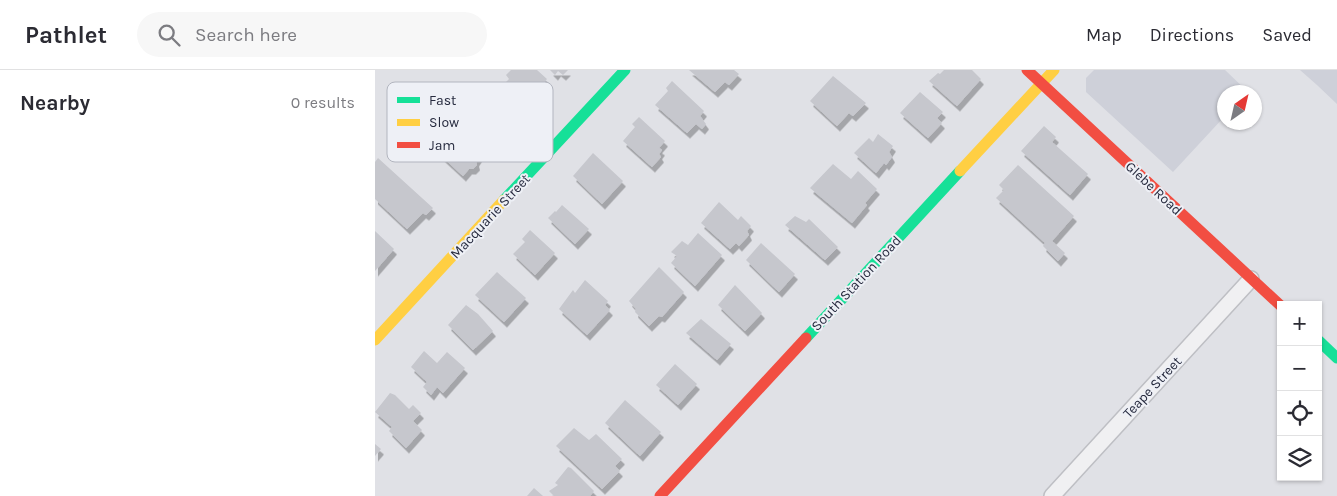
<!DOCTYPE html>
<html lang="en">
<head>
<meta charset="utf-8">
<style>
  body { margin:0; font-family:Karla,sans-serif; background:#f7f7f7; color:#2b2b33 }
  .controls { position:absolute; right:15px; bottom:15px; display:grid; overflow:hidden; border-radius:0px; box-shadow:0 1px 4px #0004 }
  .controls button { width:45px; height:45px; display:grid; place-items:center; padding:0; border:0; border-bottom:1px solid #e1e1e2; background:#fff; color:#2b2b33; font:25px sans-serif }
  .compass { position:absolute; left:842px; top:15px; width:45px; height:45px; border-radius:50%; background:#fff; box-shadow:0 1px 4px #0004; rotate:34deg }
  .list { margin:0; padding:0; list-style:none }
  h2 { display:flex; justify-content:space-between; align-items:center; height:65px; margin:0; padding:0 20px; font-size:21px }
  h2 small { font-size:16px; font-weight:400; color:#7c7c81 }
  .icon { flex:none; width:28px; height:28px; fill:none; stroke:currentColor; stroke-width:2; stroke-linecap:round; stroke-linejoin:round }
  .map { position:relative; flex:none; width:962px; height:426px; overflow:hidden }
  header { display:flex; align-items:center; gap:30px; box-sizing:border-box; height:70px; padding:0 25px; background:#fff; border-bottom:1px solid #e1e1e2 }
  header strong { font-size:24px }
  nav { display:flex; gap:28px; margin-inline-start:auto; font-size:18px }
  .search { width:350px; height:45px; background:#f7f7f7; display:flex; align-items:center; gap:12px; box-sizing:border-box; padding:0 18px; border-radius:28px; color:#7c7c81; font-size:19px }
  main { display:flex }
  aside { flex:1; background:#fff }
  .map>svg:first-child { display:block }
  .built { fill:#ced0d9 }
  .building { fill:#c6c7cd; filter:url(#shadow) }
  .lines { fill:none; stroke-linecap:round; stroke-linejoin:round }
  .street-casing { stroke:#bebfc4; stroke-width:18 }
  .street { stroke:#f0f0f2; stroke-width:15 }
  .fast { stroke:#16e098; stroke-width:11 }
  .slow { stroke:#ffcf43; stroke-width:11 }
  .jam { stroke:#f24e42; stroke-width:11 }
  .labels { text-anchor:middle; stroke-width:4; stroke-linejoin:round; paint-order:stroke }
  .street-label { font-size:14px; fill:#272b3f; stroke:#eef0f6 }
  .key { fill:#eef0f6; stroke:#b2b5bf; stroke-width:1 }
  .key-label { font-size:14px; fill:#272b3f }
</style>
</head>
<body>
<header>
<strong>Pathlet</strong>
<div class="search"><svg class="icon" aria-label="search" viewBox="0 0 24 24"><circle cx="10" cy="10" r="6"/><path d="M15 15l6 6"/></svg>Search here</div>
<nav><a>Map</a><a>Directions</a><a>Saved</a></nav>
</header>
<main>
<aside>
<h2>Nearby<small>0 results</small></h2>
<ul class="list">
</ul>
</aside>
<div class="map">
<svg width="962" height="426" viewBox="0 0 962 426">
  <defs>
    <filter id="shadow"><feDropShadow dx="3" dy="5.5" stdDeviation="0" flood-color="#0004"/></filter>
  </defs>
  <rect width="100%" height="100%" fill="#e0e1e6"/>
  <g class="built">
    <polygon points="719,0 850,0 873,22 849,22 849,47 798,102 711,22 711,8"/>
    <polygon points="925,0 962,0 962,34 942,15"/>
  </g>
  <g class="building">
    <polygon points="136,0 162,0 172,9 167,15 174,22 155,43 130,20 133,16 129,14 134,9 131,5"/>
    <polygon points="175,0 193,0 188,5 183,1 180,5"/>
    <polygon points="314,0 359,0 364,4 354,15 350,12 340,22"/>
    <polygon points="569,0 597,0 606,9 582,36 554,11 563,3 565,4"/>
    <polygon points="458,6 491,33 478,46 474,43 462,56 435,31"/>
    <polygon points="297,11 329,41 325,46 331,54 327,59 321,54 312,63 280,35 293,21 291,18"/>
    <polygon points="545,22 568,42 562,48 567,53 553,68 525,43"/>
    <polygon points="264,47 290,71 284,78 287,80 284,84 286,87 277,97 248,71 260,57 257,54"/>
    <polygon points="669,56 681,67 677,72 713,104 695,125 646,81"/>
    <polygon points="503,64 518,76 514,82 517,87 511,95 509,93 501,103 479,83 494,68 498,72"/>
    <polygon points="75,65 81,69 84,65 105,85 101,91 102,95 98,99 94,99 88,106 61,81"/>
    <polygon points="218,83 248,111 227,134 198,106"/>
    <polygon points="3,88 58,138 51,145 48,143 32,159 0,129 0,92"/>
    <polygon points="458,94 476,109 483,101 502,119 490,133 492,135 477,153 435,118"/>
    <polygon points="643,95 699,146 677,171 690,183 683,191 668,176 670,173 621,128 629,120 624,115"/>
    <polygon points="344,132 363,150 366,146 376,156 372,161 374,165 364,176 361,173 355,179 326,153"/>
    <polygon points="187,135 214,159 200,174 173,148 180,141 181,142"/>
    <polygon points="420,146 431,152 434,149 463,177 450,190 410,155"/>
    <polygon points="155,160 180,183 160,205 138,184 150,172 147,169"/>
    <polygon points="0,161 19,179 0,201"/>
    <polygon points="323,163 347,185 320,216 296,193 302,186 296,182 307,171 313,175"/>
    <polygon points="386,173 420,204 404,222 371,190"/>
    <polygon points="284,197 309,222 287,247 284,246 274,256 260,242 261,239 254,231"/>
    <polygon points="122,202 151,228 129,252 100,225"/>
    <polygon points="210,210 233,231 230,235 235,240 212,265 184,239 198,220 200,223"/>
    <polygon points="360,215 387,243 370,261 343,235"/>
    <polygon points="91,235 103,244 118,261 98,280 73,255"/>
    <polygon points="326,249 356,274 342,290 311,263"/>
    <polygon points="49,281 62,293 72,282 90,298 68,323 62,317 56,325 48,317 52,312 36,297"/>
    <polygon points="300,294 322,314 303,335 281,315"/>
    <polygon points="15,323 20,325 34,339 38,335 46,343 38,351 47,360 31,378 14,361 17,357 0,342"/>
    <polygon points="250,330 286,362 265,386 230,353"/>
    <polygon points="199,358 214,370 221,364 247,389 240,396 245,401 227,419 181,376"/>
    <polygon points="0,374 6,379 0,386"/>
    <polygon points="193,397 196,398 219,421 215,426 179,426 174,421 183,415 180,413"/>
    <polygon points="159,418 168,426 152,426"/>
  </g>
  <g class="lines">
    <g class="street-casing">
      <polyline id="street" points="677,426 876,209"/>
    </g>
    <use href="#street" class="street"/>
    <g class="fast">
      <polyline points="129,130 250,0"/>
      <polyline points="431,268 585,101"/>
      <polyline points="943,270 962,288"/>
    </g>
    <g class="slow">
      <polyline points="585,101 679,0"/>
      <polyline points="0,270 129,130"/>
    </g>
    <g class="jam">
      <polyline points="652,0 906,236"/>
      <polyline points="285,426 431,268"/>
    </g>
  </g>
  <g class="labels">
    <g class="street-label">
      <text transform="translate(779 118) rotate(43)" y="5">Glebe Road</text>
      <text transform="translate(115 146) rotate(-47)" y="5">Macquarie Street</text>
      <text transform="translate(481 213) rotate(-47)" y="5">South Station Road</text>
      <text transform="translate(777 317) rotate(-47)" y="5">Teape Street</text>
    </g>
  </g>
  <rect x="12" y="12" width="166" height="80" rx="8" class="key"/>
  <rect x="22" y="27" width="23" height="6" fill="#16e098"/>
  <rect x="22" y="49" width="23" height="7" fill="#ffcf43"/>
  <rect x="22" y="72" width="23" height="6" fill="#f24e42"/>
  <g class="key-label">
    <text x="54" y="35">Fast</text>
    <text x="54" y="57">Slow</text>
    <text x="54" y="80">Jam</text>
  </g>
</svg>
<div class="controls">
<button>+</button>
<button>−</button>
<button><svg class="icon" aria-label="locate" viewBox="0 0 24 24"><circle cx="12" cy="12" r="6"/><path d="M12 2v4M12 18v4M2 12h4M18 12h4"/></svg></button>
<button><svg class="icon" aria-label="layers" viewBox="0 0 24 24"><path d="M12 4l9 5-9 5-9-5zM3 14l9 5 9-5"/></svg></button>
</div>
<svg class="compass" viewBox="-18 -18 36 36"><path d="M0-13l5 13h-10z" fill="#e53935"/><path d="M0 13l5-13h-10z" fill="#7c7c81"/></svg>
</div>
</main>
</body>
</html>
